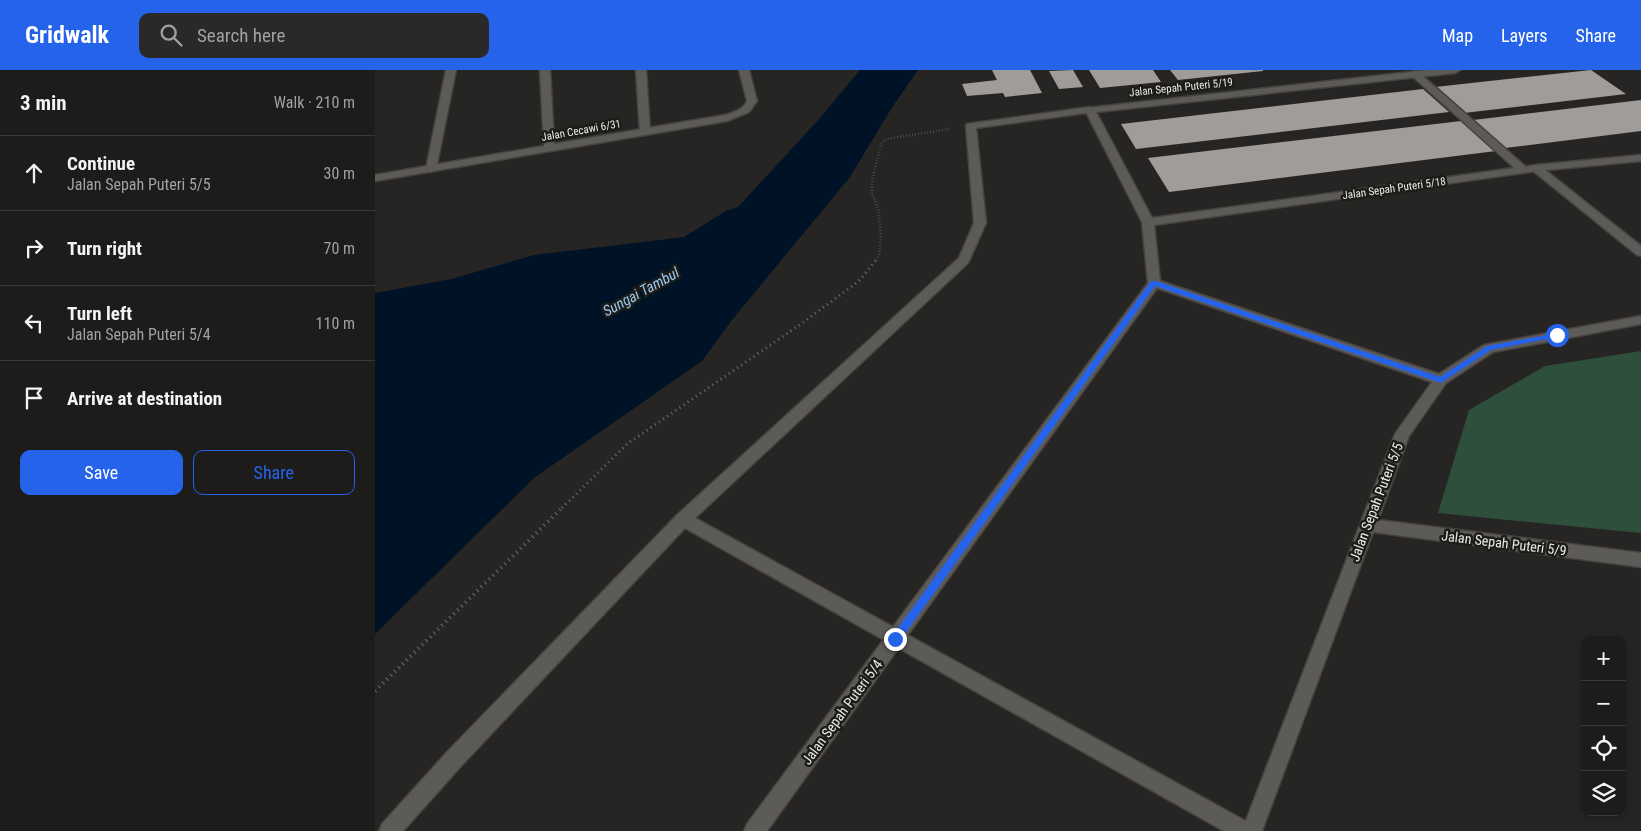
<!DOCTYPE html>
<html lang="en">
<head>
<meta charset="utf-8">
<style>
  body { margin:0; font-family:"Roboto Condensed",sans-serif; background:#2a2927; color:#f1f3f6 }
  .controls { position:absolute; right:15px; bottom:15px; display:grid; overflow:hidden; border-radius:10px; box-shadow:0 2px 8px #0003 }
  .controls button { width:45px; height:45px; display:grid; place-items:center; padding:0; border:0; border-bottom:1px solid #3b3a39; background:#1d1c1a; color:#f1f3f6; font:25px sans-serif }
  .stop { position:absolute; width:15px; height:15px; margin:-11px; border:4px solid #2563eb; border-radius:50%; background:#fff }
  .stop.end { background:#2563eb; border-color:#fff; box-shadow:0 1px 5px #0008 }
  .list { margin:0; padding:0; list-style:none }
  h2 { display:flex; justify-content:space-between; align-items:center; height:65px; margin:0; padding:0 20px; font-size:21px }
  h2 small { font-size:16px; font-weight:400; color:#a0a1a2 }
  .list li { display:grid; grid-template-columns:32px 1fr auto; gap:15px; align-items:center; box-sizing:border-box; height:75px; padding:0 20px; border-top:1px solid #3b3a39 }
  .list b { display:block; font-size:19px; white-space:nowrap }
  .list p { margin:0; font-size:16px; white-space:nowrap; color:#a0a1a2 }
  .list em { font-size:16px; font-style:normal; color:#a0a1a2 }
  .actions { display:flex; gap:10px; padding:15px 20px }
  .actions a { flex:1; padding:11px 0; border:1px solid #2563eb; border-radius:10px; text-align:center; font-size:18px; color:#2563eb }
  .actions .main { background:#2563eb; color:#fff }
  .icon { flex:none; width:28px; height:28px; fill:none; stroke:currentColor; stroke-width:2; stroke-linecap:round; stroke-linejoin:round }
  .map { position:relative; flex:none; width:1266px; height:761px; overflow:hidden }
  header { display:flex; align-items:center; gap:30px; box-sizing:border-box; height:70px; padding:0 25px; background:#2563eb; color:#fff }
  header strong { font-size:24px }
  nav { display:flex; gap:28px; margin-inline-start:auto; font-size:18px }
  .search { width:350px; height:45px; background:#2a2927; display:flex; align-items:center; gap:12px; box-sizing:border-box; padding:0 18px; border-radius:10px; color:#a0a1a2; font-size:19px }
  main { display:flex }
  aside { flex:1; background:#1d1c1a }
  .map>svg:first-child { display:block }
  .green { fill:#2f4f3d }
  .water { fill:#001326 }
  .building { fill:#a09c9a }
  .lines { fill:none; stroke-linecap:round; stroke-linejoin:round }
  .service-casing { stroke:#454341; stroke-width:3 }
  .minor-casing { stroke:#454341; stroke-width:3 }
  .path-far2 { stroke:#6e6c6b; stroke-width:2.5; stroke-dasharray:0.5 2.5; stroke-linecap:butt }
  .path-far1 { stroke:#6e6c6b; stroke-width:3; stroke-dasharray:1 4; stroke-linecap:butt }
  .path { stroke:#6e6c6b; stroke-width:4; stroke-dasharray:1 4.5; stroke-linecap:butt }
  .service { fill:#5d5b58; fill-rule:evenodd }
  .minor { fill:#5d5b58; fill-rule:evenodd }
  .route { fill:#2563eb }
  .labels { text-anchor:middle; stroke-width:5; stroke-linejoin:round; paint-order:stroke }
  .far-street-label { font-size:11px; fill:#ecebea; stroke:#1d1c19 }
  .street-label { font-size:14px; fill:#ecebea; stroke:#1d1c19 }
  .water-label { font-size:15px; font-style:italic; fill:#98c9f3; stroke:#1d1c19 }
</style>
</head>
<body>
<header>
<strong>Gridwalk</strong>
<div class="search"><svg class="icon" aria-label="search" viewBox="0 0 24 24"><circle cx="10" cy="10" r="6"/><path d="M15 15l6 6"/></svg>Search here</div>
<nav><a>Map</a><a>Layers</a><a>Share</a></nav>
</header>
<main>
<aside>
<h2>3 min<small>Walk · 210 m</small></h2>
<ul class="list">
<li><svg class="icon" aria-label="ahead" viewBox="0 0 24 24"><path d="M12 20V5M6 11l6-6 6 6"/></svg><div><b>Continue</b><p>Jalan Sepah Puteri 5/5</p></div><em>30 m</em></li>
<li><svg class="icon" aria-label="right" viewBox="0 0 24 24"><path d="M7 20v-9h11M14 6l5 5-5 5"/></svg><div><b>Turn right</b></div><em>70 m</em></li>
<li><svg class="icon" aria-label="left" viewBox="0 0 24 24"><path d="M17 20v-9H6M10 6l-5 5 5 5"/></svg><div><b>Turn left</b><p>Jalan Sepah Puteri 5/4</p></div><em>110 m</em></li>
<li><svg class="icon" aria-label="arrive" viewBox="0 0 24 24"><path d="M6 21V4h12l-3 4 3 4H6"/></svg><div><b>Arrive at destination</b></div></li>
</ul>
<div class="actions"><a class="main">Save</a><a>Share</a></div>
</aside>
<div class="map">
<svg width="1266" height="761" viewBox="0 0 1266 761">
  <rect width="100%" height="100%" fill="#272523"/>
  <polygon class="green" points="1266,281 1266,463 1063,443 1094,340 1170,296"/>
  <polygon class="water" points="485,0 543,0 516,39 475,107 357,250 327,291 159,408 0,564 0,223 76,209 159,185 309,167 351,141 363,137 445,48"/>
  <g class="building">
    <polygon points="617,0 655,0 667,23 630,27 628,23 592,26 587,14 622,10"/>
    <polygon points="698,0 708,17 684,19 674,1"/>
    <polygon points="714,0 778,0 786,12 725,18"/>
    <polygon points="795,0 888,0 888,1 803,10"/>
    <polygon points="1216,0 1251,24 1089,43 1060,17"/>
    <polygon points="1048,19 1074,42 761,79 746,54"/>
    <polygon points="1266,30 1266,61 1130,78 1098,50"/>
    <polygon points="1086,51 1121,81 794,122 773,88"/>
  </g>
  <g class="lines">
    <g class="service-casing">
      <g id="service">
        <polygon points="71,0 81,0 61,99 56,102 51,99"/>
        <polygon points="261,0 271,0 275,62 270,65 265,62"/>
        <polygon points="1040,1 1043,2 1152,98 1153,100 1152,102 1144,102 1037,6 1037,2"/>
        <polygon points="715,37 720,40 718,42 601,58 611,153 593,193 320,448 876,754 879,761 849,761 310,458 87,695 28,761 4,761 7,754 73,681 302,445 584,188 599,153 591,56 592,54"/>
        <polygon points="1161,95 1165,96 1266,176 1266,186 1262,185 1157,100 1156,98"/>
      </g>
    </g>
    <g class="minor-casing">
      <g id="minor">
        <path d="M 165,0 L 175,0 L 179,74 L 350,45 C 359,42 368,40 372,31 L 364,0 L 374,0 L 382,31 L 374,42 L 352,51 L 0,111 L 0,105 L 169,76 Z"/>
        <polygon points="1054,0 1085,0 1080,3 721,42 777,148 1161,95 1266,85 1266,91 1161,101 779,155 785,211 1064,304 1109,275 1266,246 1266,254 1118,282 1071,313 1034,366 1003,450 1266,483 1266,497 998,462 887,761 867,761 1020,364 1057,312 782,218 392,761 369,761 372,754 773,213 767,152 710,40 712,38"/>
      </g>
    </g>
    <polyline class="path-far2" points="501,190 504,186 506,165 503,138 497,124 497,111 506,74 512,69 574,59"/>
    <polyline class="path-far1" points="187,438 252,374 426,254 484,211 502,189"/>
    <polyline class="path" points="0,621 188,437"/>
    <use href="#service" class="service"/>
    <use href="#minor" class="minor"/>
  </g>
  <polygon class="route" points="776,211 781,211 1065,307 1112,276 1182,263 1185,265 1182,267 1116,280 1066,313 780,216 524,572 517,572 517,566"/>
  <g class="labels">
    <g class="far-street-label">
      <text transform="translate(806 17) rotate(-6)" y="4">Jalan Sepah Puteri 5/19</text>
      <text transform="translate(206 60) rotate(-10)" y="4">Jalan Cecawi 6/31</text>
      <text transform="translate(1019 118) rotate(-8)" y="4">Jalan Sepah Puteri 5/18</text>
    </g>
    <g class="street-label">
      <text transform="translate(1001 432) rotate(-69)" y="5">Jalan Sepah Puteri 5/5</text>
      <text transform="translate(1129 473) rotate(7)" y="5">Jalan Sepah Puteri 5/9</text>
      <text transform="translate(467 642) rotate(-54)" y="5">Jalan Sepah Puteri 5/4</text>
    </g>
    <g class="water-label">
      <text transform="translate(266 222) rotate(-29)" y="5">Sungai Tambul</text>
    </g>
  </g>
</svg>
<div class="controls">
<button>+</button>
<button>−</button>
<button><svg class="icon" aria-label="locate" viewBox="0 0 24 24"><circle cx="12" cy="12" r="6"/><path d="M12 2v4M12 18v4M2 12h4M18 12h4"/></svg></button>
<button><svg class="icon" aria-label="layers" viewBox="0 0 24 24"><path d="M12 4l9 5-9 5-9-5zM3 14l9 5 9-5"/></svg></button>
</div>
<div class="stop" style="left:1182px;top:265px"></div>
<div class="stop end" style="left:520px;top:569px"></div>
</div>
</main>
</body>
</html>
